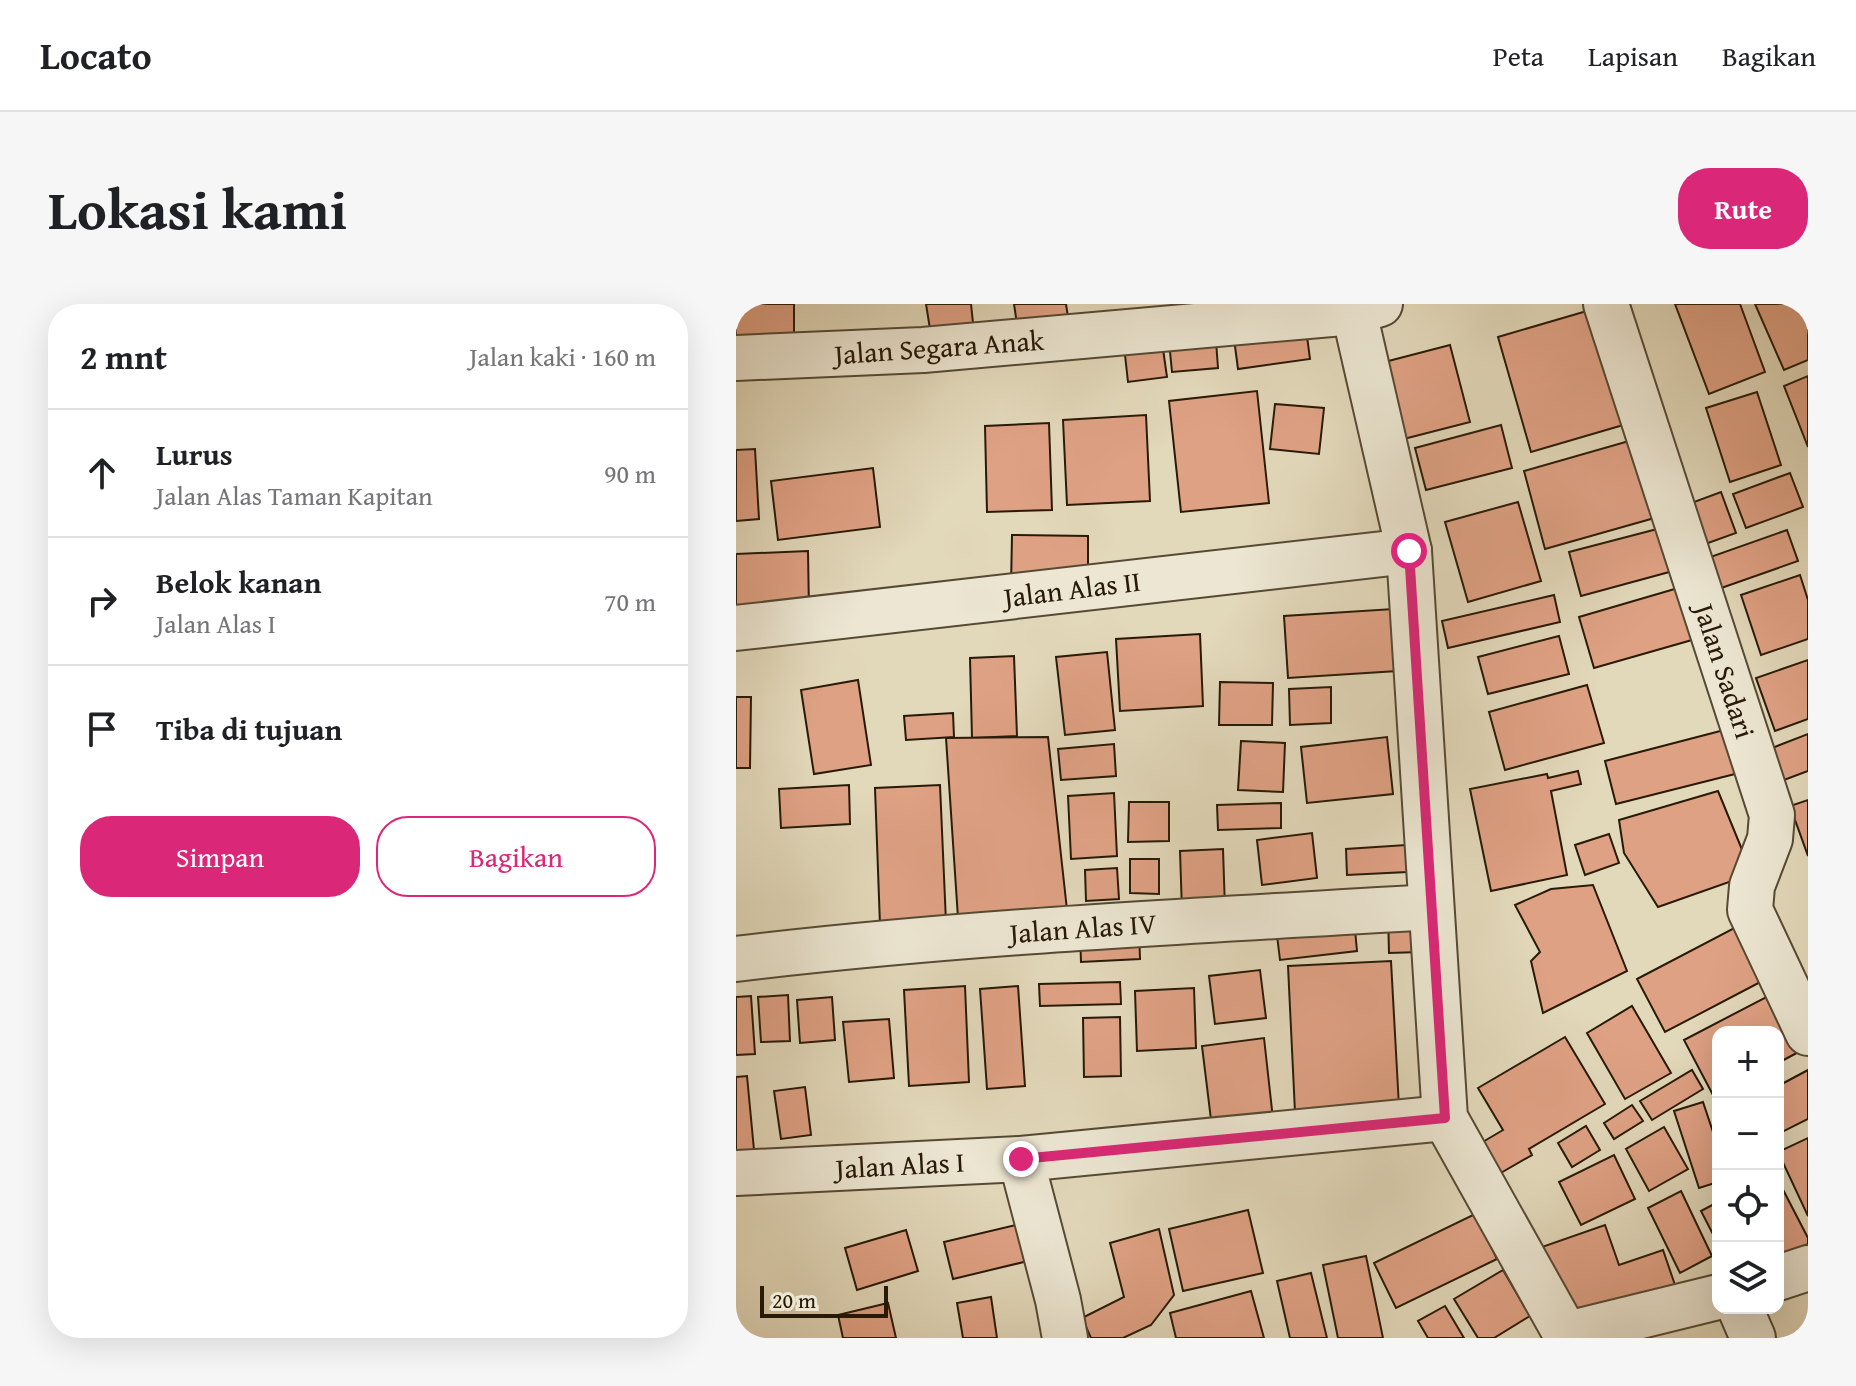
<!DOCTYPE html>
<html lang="id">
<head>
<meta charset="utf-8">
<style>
  body { margin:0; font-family:"Gentium Book Plus",serif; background:#f6f6f6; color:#202124 }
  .controls { position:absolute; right:24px; bottom:24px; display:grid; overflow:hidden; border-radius:16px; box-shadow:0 8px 32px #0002 }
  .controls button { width:72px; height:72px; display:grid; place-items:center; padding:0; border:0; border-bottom:2px solid #e0e0e0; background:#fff; color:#202124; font:40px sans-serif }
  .scale { position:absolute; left:24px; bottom:20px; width:128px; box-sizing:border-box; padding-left:8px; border:4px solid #281a07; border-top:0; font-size:22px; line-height:28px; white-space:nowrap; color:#281a07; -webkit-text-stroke:6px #ece6d2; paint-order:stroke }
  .stop { position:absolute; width:24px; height:24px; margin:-18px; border:6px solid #db2777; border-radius:50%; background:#fff }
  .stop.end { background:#db2777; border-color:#fff; box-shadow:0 2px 8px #0008 }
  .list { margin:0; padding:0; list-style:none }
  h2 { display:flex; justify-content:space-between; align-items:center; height:104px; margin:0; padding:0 32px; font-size:34px }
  h2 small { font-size:26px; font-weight:400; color:#757577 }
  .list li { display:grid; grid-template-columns:52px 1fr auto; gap:24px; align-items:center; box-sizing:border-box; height:128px; padding:0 32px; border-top:2px solid #e0e0e0 }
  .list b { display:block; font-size:30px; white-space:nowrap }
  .list p { margin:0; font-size:26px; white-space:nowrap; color:#757577 }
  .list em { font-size:26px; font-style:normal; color:#757577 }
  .actions { display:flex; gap:16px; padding:24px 32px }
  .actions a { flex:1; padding:18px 0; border:2px solid #db2777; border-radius:32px; text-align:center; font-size:28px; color:#db2777 }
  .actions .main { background:#db2777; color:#fff }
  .icon { flex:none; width:44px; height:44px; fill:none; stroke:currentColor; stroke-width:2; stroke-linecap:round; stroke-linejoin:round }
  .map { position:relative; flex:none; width:1072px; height:1034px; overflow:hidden; border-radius:32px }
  header { display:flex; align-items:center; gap:48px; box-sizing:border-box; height:112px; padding:0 40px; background:#fff; border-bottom:2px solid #e0e0e0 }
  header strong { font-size:38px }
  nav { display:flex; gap:44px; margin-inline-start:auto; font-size:28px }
  .intro { display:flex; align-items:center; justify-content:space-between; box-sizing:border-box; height:192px; padding:0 48px }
  h1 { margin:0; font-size:56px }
  .button { padding:20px 36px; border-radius:32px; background:#db2777; color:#fff; font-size:28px; font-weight:700 }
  main { display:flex; gap:48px; padding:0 48px }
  aside { flex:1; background:#fff; border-radius:32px; box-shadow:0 8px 32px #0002 }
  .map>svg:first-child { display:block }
  .building { fill:#dfa184; stroke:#281a07; stroke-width:2 }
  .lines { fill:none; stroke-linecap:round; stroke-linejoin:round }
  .minor-casing { stroke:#564a34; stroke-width:48 }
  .minor { stroke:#ece6d2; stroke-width:44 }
  .route { stroke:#db2777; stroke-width:10 }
  .labels { text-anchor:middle; stroke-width:6; stroke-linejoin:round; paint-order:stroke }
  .street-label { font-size:28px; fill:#281a07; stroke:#ece6d2 }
</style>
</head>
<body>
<header>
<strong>Locato</strong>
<nav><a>Peta</a><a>Lapisan</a><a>Bagikan</a></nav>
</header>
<div class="intro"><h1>Lokasi kami</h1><a class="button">Rute</a></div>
<main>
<aside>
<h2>2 mnt<small>Jalan kaki · 160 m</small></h2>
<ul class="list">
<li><svg class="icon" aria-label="ahead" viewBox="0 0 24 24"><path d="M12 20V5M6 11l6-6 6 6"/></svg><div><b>Lurus</b><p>Jalan Alas Taman Kapitan</p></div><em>90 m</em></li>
<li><svg class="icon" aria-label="right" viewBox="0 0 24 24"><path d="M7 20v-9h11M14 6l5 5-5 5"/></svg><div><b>Belok kanan</b><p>Jalan Alas I</p></div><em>70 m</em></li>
<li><svg class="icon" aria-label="arrive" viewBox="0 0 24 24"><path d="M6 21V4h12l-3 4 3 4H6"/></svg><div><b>Tiba di tujuan</b></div></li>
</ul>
<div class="actions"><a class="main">Simpan</a><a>Bagikan</a></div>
</aside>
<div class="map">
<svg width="1072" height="1034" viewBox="0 0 1072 1034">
  <rect width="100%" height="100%" fill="#e2d8ba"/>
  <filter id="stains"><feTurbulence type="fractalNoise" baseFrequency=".0025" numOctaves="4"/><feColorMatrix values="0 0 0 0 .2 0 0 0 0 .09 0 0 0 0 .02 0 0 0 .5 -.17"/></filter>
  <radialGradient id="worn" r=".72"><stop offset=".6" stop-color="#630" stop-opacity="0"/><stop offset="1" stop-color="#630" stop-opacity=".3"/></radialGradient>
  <g class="building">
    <rect x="0" y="0" width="58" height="31"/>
    <polygon points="190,0 235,0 237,19 194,25"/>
    <polygon points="278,0 330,0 332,13 281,20"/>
    <polygon points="939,0 1004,0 1029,68 973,90"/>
    <polygon points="1019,0 1072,0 1072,56 1048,66"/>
    <polygon points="861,4 894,119 795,148 762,33"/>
    <polygon points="569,17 574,55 502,65 497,27"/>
    <polygon points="479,23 482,64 436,68 432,27"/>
    <polygon points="426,38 431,73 392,78 388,42"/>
    <polygon points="714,41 734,118 656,138 637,61"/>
    <polygon points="1072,72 1072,143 1048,82"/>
    <polygon points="521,87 533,199 445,208 433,97"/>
    <polygon points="1021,88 1045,161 994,178 970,104"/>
    <polygon points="539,100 588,104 583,150 534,145"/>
    <polygon points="410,111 414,197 331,201 327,116"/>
    <polygon points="313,119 316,206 251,208 249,122"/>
    <polygon points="765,121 776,164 690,186 679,144"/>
    <polygon points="907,133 929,211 809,245 788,167"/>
    <polygon points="19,145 23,215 0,217 0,146"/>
    <polygon points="137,164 144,223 42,236 35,177"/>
    <polygon points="1054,169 1067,203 1010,224 997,190"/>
    <polygon points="985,188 1000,229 961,243 947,202"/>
    <polygon points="782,198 805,277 732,298 709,218"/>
    <polygon points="925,224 937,267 845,292 833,248"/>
    <polygon points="1051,226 1062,257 974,288 963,257"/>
    <polygon points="276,231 352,232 352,283 275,282"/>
    <polygon points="72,247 73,308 0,311 0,250"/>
    <polygon points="1064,271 1072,296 1072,335 1025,351 1005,291"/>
    <polygon points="942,284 956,336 858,364 843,313"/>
    <polygon points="818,291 824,318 712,344 706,317"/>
    <polygon points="673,304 677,366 552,374 548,312"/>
    <polygon points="464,330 467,402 384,407 380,335"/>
    <polygon points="823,332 833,370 752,390 742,353"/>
    <polygon points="371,348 379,426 329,431 320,353"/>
    <polygon points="278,352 281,432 236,434 234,354"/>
    <polygon points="1072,356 1072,415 1039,427 1020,374"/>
    <polygon points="122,376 135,461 78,470 65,386"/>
    <polygon points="484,378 537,379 536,421 483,421"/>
    <polygon points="851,381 868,439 769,466 753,408"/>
    <polygon points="595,383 595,419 554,421 553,385"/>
    <polygon points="0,393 15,393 14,464 0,464"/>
    <polygon points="217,409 218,433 170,436 168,412"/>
    <polygon points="992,425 1003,469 880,500 869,457"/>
    <polygon points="1072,430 1072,467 1048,476 1036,444"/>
    <polygon points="312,433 333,624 223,629 210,434"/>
    <polygon points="651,433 657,490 571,499 565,443"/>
    <polygon points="505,437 549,439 547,488 502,486"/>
    <polygon points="378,440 380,472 325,476 322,445"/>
    <polygon points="842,467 845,480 815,487 831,571 755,587 734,485 811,470 812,474"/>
    <polygon points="113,481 114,520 45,524 43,485"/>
    <polygon points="204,481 210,618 144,621 139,484"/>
    <polygon points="982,487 1016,570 922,603 888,549 883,516"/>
    <polygon points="378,489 381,552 335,555 332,492"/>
    <polygon points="1072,496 1072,552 1054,502"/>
    <polygon points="393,498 433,498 433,537 392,538"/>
    <polygon points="545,499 545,524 482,526 481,501"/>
    <polygon points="576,529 581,574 526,581 521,536"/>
    <polygon points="873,530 883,559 849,571 839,541"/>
    <polygon points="670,541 671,568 611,571 610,545"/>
    <polygon points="487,545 489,605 446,607 444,547"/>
    <polygon points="394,555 423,555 423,590 394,589"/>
    <polygon points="381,564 383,595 350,597 349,566"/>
    <polygon points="857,581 891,667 807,709 795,657 804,648 779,601 815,585"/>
    <polygon points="684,609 685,648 653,649 652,610"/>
    <polygon points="618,615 621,647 544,656 540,623"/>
    <polygon points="1004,621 1032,674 929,728 901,675"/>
    <polygon points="403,625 404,655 345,658 344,628"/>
    <polygon points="655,657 663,803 559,808 552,662"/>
    <polygon points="524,666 530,714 479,720 473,672"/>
    <polygon points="384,678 385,700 304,702 303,680"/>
    <polygon points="229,682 233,778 173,782 168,686"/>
    <polygon points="282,682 289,782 251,785 244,685"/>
    <polygon points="458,684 460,744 401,747 399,687"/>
    <polygon points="1040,688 1070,744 1042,759 1042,728 982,728 982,791 978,793 948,736"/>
    <polygon points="52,691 54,737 25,738 22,693"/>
    <polygon points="15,692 19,750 0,751 0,693"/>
    <polygon points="96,693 99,736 64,739 61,696"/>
    <polygon points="896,702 935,769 889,795 851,729"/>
    <polygon points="384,713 385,772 348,773 347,714"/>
    <polygon points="153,715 158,774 113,778 107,718"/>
    <polygon points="829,733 869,800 793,845 796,851 763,870 745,839 767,826 742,784"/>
    <polygon points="528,734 538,824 477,832 466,742"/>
    <polygon points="956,766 967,785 916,816 904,797"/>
    <polygon points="1072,766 1072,815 1042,830 1042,782"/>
    <polygon points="11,772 18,846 0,848 0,773"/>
    <polygon points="69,783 75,831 45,835 38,787"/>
    <polygon points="967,798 982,843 982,878 963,884 938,807"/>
    <polygon points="896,801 907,817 878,835 868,819"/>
    <polygon points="850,822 864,846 836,863 822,839"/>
    <polygon points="928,823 952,865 913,887 890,845"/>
    <polygon points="1072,834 1072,912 1042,848"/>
    <polygon points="878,851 899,895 845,921 823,878"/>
    <polygon points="1042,876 1072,934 1072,940 1042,955"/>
    <polygon points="945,887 976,952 944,969 912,904"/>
    <polygon points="982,898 982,940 965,907"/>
    <polygon points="512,906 527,969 447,987 433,925"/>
    <polygon points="739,910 761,955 660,1004 638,959"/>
    <polygon points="284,920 292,957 217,975 208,938"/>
    <polygon points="869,921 883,961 927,946 939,981 871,1004 827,1014 803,944"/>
    <polygon points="423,925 438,991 415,1021 387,1034 355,1034 346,1014 388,993 374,939"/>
    <polygon points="170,926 182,967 121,986 109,944"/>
    <polygon points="630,952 647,1034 602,1034 587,961"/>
    <polygon points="767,966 794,1012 758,1034 742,1034 718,995"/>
    <polygon points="575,969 591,1034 554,1034 541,977"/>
    <polygon points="515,987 528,1034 440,1034 434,1009"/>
    <polygon points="255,993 261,1034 227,1034 221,999"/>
    <polygon points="152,999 160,1034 107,1034 102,1011"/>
    <polygon points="709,1002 728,1034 692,1034 682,1017"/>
  </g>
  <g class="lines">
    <g class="minor-casing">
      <g id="minor">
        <polyline points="870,0 1036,511 1034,535 1016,582 1014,606 1072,729"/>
        <polyline points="618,8 673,247 709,814 832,1034"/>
        <polyline points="0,54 187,46 618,8 644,0"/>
        <polyline points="0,324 673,247"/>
        <path d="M 0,655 C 231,627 463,617 695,603"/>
        <polyline points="285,855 322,996 329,1034"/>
        <polyline points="0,869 285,855 709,814"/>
        <polyline points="1042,974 1072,964"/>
        <polyline points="1004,1004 1017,1034"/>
        <polyline points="831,1030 982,993"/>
      </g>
    </g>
    <use href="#minor" class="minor"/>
  </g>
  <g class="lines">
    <polyline class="route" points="285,855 709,814 673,247"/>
  </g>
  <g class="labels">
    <g class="street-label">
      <text transform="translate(203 43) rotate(-4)" y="10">Jalan Segara Anak</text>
      <text transform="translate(336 285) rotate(-7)" y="10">Jalan Alas II</text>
      <text transform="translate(989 367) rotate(72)" y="10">Jalan Sadari</text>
      <text transform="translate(347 624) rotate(-4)" y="10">Jalan Alas IV</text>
      <text transform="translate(164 861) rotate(-3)" y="10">Jalan Alas I</text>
    </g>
  </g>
  <rect width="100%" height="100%" filter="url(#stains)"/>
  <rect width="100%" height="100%" fill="url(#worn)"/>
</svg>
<div class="controls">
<button>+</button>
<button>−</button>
<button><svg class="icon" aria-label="locate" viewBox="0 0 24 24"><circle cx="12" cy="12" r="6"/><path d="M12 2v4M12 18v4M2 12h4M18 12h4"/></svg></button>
<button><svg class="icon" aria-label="layers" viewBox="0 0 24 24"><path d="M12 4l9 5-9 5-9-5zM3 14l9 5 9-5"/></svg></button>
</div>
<div class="scale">20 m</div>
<div class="stop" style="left:673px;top:247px"></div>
<div class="stop end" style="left:285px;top:855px"></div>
</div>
</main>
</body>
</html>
